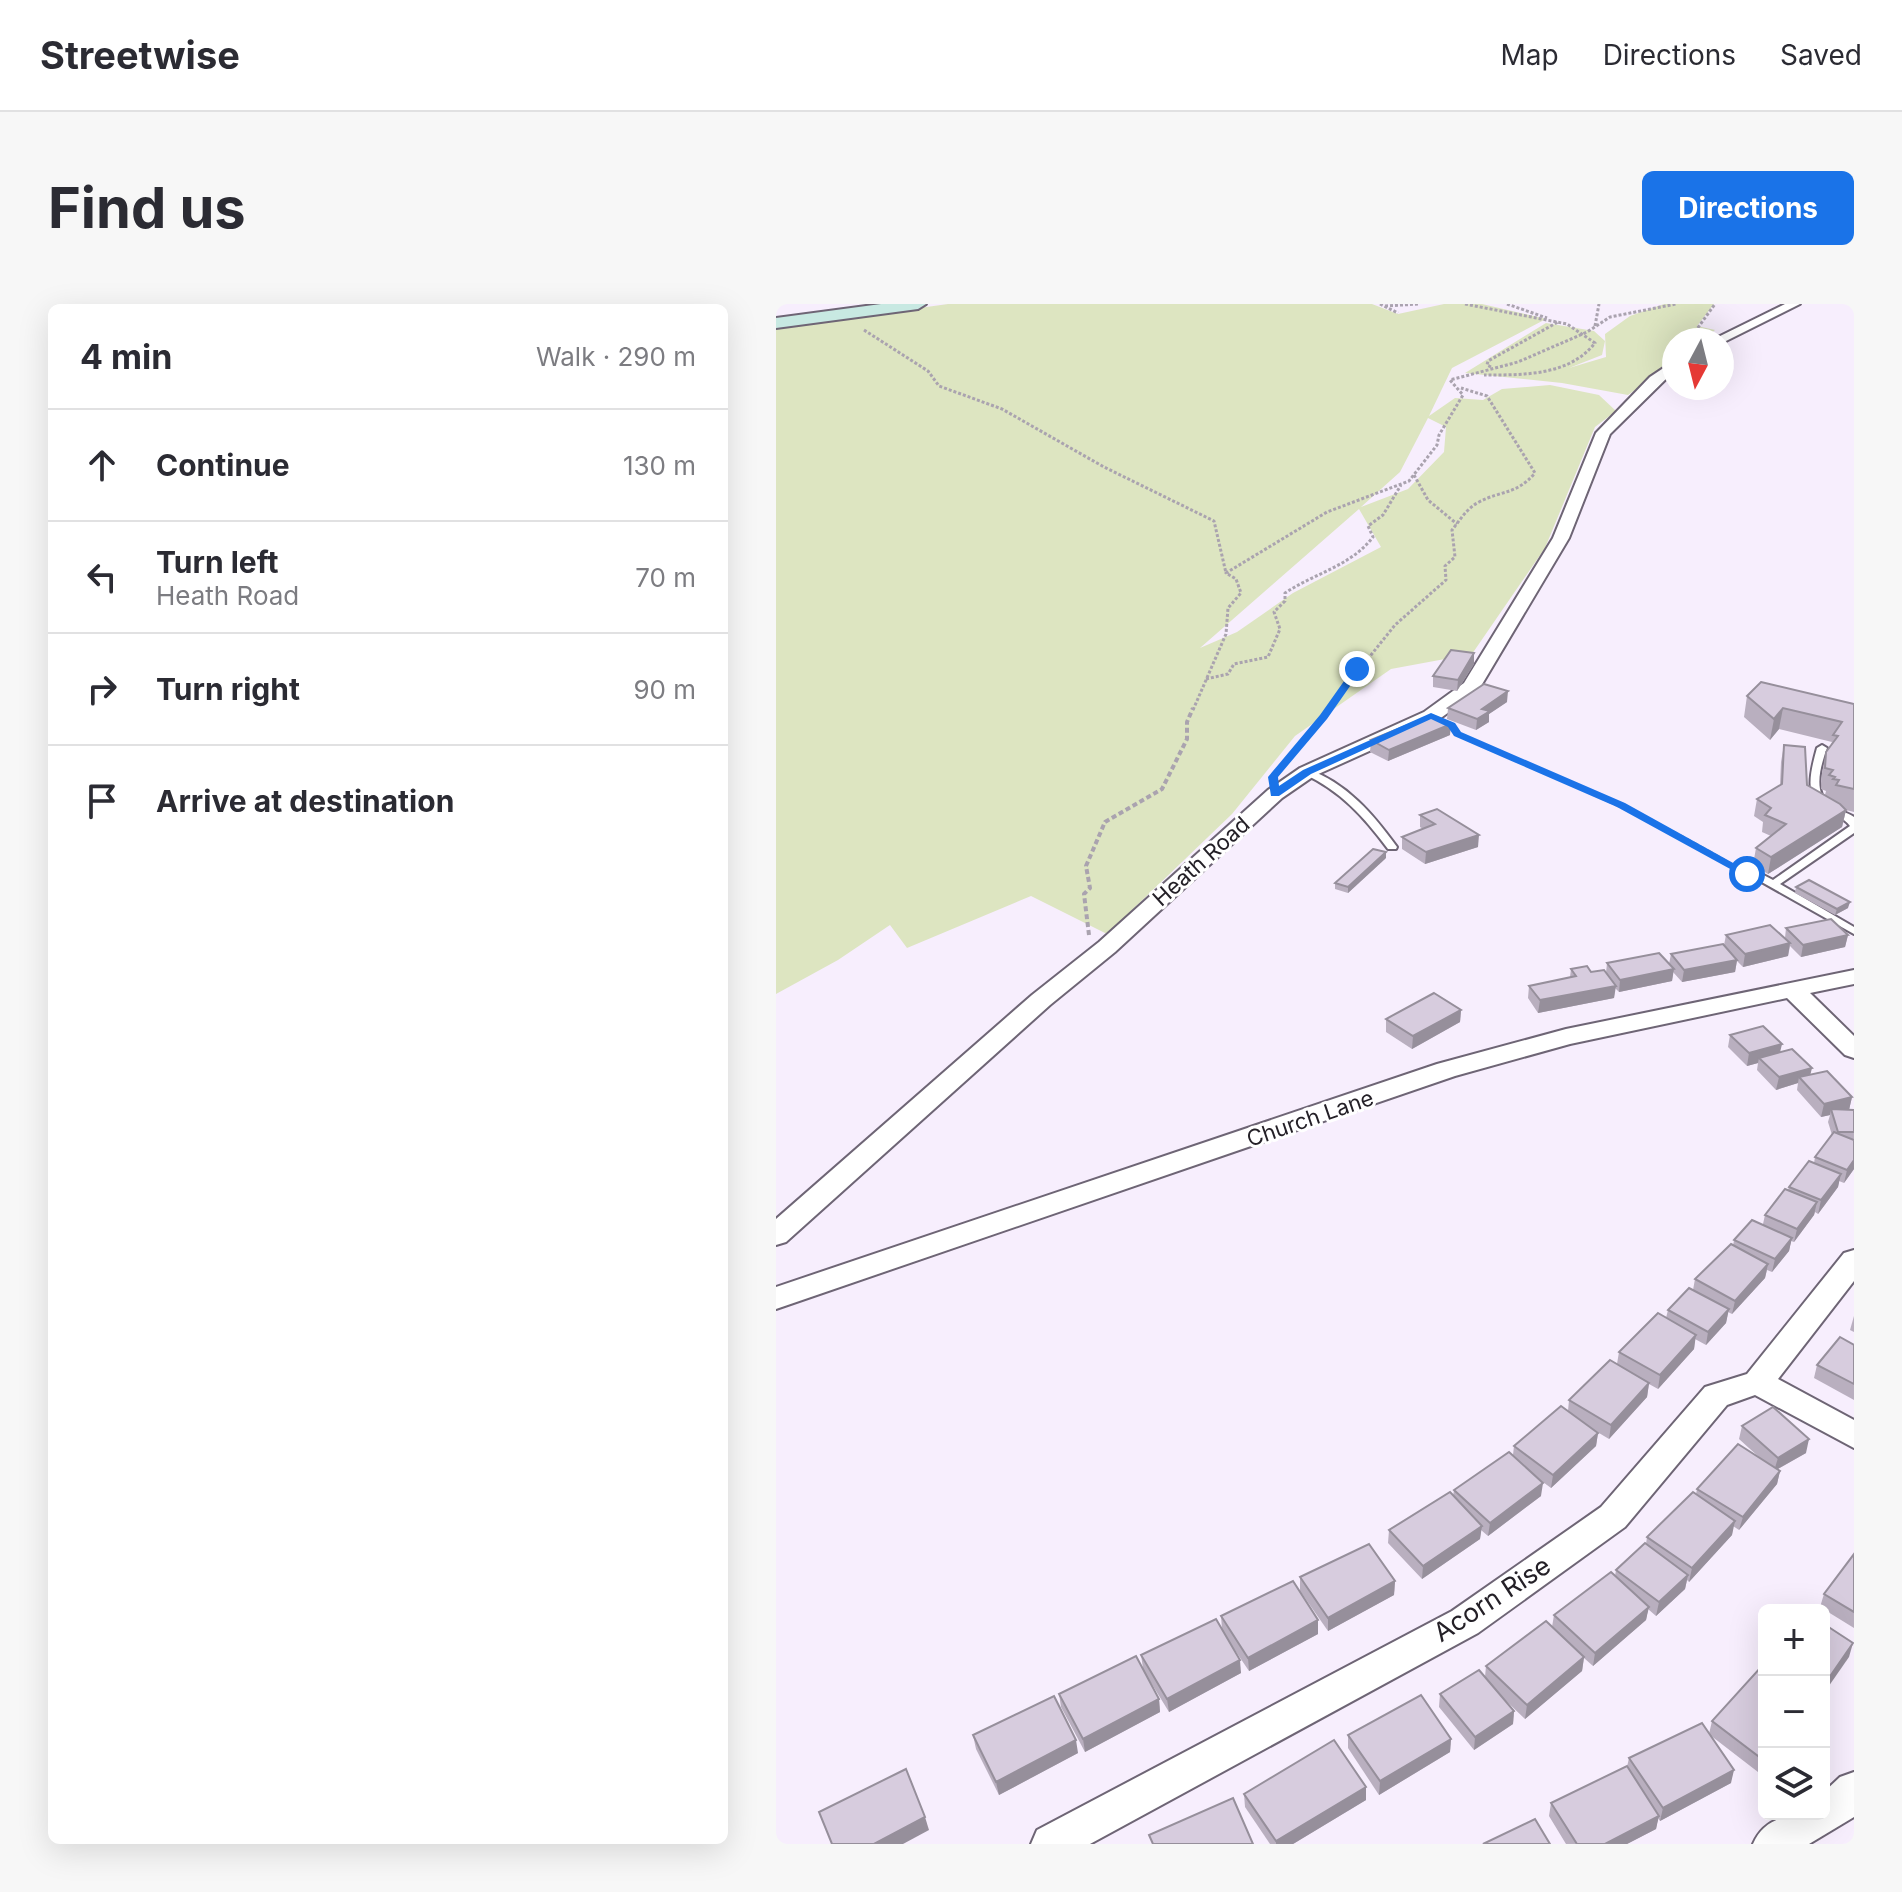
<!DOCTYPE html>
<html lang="en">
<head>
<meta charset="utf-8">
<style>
  body { margin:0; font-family:Inter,sans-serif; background:#f7f7f7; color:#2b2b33 }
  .controls { position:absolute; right:24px; bottom:24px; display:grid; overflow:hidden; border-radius:12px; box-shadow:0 8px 32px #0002 }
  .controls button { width:72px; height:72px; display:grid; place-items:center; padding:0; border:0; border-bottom:2px solid #e1e1e2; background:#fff; color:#2b2b33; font:40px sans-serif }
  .compass { position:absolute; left:886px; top:24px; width:72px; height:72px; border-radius:50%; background:#fff; box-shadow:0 8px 32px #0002; rotate:187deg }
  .stop { position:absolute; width:24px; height:24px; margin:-18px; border:6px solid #1a73e8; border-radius:50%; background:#fff }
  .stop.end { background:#1a73e8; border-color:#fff; box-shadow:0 2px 8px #0008 }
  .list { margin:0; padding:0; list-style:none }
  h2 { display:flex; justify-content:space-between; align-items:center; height:104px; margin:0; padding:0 32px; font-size:34px }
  h2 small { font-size:26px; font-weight:400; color:#7c7c81 }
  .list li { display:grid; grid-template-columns:52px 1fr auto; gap:24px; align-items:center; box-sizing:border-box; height:112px; padding:0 32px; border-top:2px solid #e1e1e2 }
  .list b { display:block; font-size:30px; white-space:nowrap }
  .list p { margin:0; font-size:26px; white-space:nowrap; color:#7c7c81 }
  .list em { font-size:26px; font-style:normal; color:#7c7c81 }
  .icon { flex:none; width:44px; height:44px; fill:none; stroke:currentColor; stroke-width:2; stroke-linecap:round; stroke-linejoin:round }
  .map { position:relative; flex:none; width:1078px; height:1540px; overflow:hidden; border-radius:12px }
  header { display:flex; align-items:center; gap:48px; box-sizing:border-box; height:112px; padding:0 40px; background:#fff; border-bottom:2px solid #e1e1e2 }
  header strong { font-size:38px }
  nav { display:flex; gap:44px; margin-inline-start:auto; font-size:28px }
  .intro { display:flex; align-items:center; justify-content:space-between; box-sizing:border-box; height:192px; padding:0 48px }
  h1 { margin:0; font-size:56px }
  .button { padding:20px 36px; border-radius:12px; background:#1a73e8; color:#fff; font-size:28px; font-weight:700 }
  main { display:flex; gap:48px; padding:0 48px }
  aside { flex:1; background:#fff; border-radius:12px; box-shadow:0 8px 32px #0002 }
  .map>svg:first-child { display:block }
  .green { fill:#dde5c1; fill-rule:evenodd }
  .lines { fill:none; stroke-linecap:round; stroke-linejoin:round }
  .lane-casing { stroke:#6e6575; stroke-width:4 }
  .street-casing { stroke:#6e6575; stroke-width:4 }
  .secondary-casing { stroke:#6e6575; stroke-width:4 }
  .path-far1 { stroke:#aaa3af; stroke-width:3; stroke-dasharray:3 2; stroke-linecap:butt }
  .path { stroke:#aaa3af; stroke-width:4; stroke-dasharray:5 3; stroke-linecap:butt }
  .lane { fill:#fff; fill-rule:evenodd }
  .street { fill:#fff; fill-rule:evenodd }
  .secondary { fill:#c8e9e2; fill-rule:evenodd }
  .wall { fill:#b9afbf }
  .shaded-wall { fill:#968f9b }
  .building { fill:#d7ccde; stroke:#968f9b; stroke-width:2 }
  .route { fill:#1a73e8 }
  .labels { text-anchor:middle; stroke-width:6; stroke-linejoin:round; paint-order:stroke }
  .street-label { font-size:22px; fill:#242027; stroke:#fff }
  .near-street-label { font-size:26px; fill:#242027; stroke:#fff }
</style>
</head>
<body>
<header>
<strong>Streetwise</strong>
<nav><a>Map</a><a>Directions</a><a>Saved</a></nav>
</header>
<div class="intro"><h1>Find us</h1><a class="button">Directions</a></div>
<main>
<aside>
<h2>4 min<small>Walk · 290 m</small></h2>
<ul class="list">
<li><svg class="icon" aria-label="ahead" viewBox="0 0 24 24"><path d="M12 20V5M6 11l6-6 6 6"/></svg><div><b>Continue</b></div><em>130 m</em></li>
<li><svg class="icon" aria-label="left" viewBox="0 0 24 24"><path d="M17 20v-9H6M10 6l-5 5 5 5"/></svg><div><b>Turn left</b><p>Heath Road</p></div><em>70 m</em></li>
<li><svg class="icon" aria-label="right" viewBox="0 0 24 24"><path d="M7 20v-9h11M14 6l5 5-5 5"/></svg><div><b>Turn right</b></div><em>90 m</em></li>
<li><svg class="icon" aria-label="arrive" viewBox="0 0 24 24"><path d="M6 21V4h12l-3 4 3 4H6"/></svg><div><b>Arrive at destination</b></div></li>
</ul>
</aside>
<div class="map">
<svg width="1078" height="1540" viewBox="0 0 1078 1540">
  <rect width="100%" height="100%" fill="#f7eefd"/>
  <g class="green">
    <path d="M 172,0 L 596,0 L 622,10 L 668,0 L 706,0 L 770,15 L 676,64 L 653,112 L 679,94 L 707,96 L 726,85 L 774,81 L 823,91 L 840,107 L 819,123 L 769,244 L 696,350 L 615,365 L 519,432 L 456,510 L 331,630 L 255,592 L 131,644 L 114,621 L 62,656 L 0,690 L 0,24 ZM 652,114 L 670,123 L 668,148 L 632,185 L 585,203 L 624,168 ZM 583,205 L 605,243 L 517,289 L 461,328 L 424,344 Z"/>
    <polygon points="888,0 938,0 921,22 939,26 927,36 898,36 898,58 852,91 786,79 689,69 770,19 818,27 829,37 826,51 793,64 830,53 829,30 854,12"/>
  </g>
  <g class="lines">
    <g class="lane-casing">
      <g id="lane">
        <path d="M 1046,441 L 1051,444 C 1045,461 1036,488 1054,501 C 1061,507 1071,508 1078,513 L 1078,529 L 1004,580 L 1078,623 L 1078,630 L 975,572 L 971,573 L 966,570 L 976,565 L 997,576 L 1074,522 C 1068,514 1062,513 1052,508 C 1026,496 1035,466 1041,444 Z"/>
        <path d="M 531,465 C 571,479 597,510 621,543 L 620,545 L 612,545 C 588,513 565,487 528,470 L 528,466 Z"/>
      </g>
    </g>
    <g class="street-casing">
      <g id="street">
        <polygon points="1009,0 1024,0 946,39 946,36 936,36"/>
        <polygon points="898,57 898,67 834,130 793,234 702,387 662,416 538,472 506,494 339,648 274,701 10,938 0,941 0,915 256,691 323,638 492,486 524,464 648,408 688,379 777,234 820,129 874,73"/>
        <polygon points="1078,666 1078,680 1034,689 1078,732 1078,754 1069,751 1011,694 794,740 679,772 0,1005 0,983 661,760 790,725"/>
        <polygon points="1078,946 1078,977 1002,1075 1078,1116 1078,1144 979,1091 951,1101 849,1223 702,1329 314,1540 255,1540 261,1526 676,1307 825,1203 929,1083 971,1070 1068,949"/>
        <path d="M 1078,1468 L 1078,1513 L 1033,1540 L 977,1540 C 990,1510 1019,1510 1048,1510 L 1048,1488 L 1064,1473 Z"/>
      </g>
    </g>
    <g class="secondary-casing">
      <polygon id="secondary" points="105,0 150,0 142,5 0,24 0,14"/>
    </g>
    <g class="path-far1">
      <polyline points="604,0 622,9"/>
      <path d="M 689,0 L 791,20 L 819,39 C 793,72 747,71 708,71"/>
      <polyline points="731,0 771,14"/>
      <polyline points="609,2 643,0"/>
      <polyline points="819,22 823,0"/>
      <polyline points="88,26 152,67 163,82 226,105 328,163 438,217 450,269"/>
      <polyline points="913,36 939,0"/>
      <polyline points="715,63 711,61 712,57 782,18"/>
      <polyline points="638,171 652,196 681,220"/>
      <path d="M 430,375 L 452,370 L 458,360 L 492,353 L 504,325 L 498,308 L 509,297 L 509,289 C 539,269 575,262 597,233 L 592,222 L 607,211 L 625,181"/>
      <polyline points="417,406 450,330 452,304 465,289 460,275 450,269 551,208 633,177 661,141 663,131 687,91 674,76 742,58 811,28 834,13 900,0"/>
      <path d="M 551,406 L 619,321 L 670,276 L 669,262 L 679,253 L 676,226 C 684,216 691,204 703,198 C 726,186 740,191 759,169 L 711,92 L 685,84"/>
    </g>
    <g class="path">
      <path d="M 674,421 L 681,430 C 775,471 869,509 957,562"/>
      <polyline points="515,451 553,404"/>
      <polyline points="313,631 308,590 314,584 310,562 329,518 386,485 411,435 411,418 417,404"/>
    </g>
    <use href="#lane" class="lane"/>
    <use href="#street" class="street"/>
    <use href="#secondary" class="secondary"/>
  </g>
  <g class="wall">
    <polygon points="698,360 681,387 657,383 657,372"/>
    <polygon points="971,392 1078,400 1078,508 1070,506 1066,523 992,570 977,561 980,544 995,532 986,528 987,518 978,512 981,495 1004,481 1005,458 1008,441 1031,481 1049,491 1050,487 1045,485 1046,469 1050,448 1055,441 1056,438 1003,425 994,436 968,413"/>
    <polygon points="731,398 713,410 713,418 700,426 671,415 672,404"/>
    <polygon points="674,431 612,457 594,448 595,436"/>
    <polygon points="644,511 702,543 649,560 626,545 626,533 647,525 644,523"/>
    <polygon points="610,554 572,589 559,585 559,579"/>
    <polygon points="1020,583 1072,604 1059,611 1019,589"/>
    <polygon points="1010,624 1072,631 1069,643 1025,653 1014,642 1012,652 967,663 961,657 959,668 906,678 897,668 896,677 843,688 839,684 838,694 762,709 752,694 753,682 794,673 795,665 830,669 831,659 893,660 895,650 948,641 950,631 1009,634"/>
    <polygon points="685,706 684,718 636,745 610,728 610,715"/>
    <polygon points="954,731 1004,748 1034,771 1076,793 1073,806 1078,806 1078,865 1068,879 1063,877 1062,883 1042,910 1039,908 1038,911 1018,938 1015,937 1013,947 996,968 991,966 989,974 956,1010 952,1008 950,1019 930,1041 919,1035 918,1045 882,1085 873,1080 871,1093 833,1135 818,1126 822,1129 820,1142 775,1184 763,1175 765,1192 712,1232 705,1226 704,1235 646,1275 612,1239 613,1226 677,1192 678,1186 737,1151 738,1142 792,1107 793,1096 841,1060 843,1048 890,1014 892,1006 917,986 919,975 957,942 958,936 987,920 989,911 1012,886 1013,883 1038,859 1039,853 1056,831 1052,818 1054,811 1045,813 1021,786 1022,779 1000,786 981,766 982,759 971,762 952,743"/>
    <polygon points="1078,1012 1078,1028 1074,1026"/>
    <polygon points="1078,1041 1078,1096 1038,1074 1041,1061"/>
    <polygon points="966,1122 1030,1149 1002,1165 1004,1167 1001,1180 963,1226 957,1222 956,1231 913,1278 911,1276 909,1285 880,1312 872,1305 870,1316 817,1362 808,1354 806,1367 749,1415 724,1391 738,1407 737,1420 698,1446 663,1403 664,1390 709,1373 710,1362 776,1323 778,1311 839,1272 840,1266 870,1240 871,1233 920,1190 921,1185 984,1154 963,1135"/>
    <polygon points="1078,1250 1078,1324 1044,1303 1048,1290"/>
    <polygon points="524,1273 619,1277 618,1291 552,1327 524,1287"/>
    <polygon points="445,1312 542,1330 473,1367 452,1336 465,1369 393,1408 369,1369 383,1395 384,1408 309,1448 285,1403 283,1390 367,1364 365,1351 446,1325"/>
    <polygon points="988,1361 988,1461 982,1468 934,1431 955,1479 884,1517 882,1514 880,1525 851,1540 790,1540 773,1512 775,1499 851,1463 853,1454 933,1430 936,1417 986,1364"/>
    <polygon points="197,1431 302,1449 223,1491 200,1445"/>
    <polygon points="572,1431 675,1435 674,1448 603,1491 572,1444"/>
    <polygon points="468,1490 590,1496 517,1540 494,1540 469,1503"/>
  </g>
  <g class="shaded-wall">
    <polygon points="698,349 698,360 681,387 682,376"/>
    <polygon points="732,387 731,398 713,410 713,418 700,426 701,415 706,405"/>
    <polygon points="1007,404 1003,425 994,436 998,415"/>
    <polygon points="675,420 674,431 612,457 613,446"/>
    <polygon points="1070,506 1066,523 992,570 995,553"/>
    <polygon points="703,531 702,543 649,560 650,548"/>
    <polygon points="610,548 610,554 572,589 572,583"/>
    <polygon points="1074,598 1072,604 1059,611 1061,605"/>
    <polygon points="1072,631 1069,643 1025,653 1027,641"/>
    <polygon points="1014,639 1012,652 967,663 969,650"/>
    <polygon points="961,656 959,668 906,678 908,666"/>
    <polygon points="898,665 896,677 843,688 844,676"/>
    <polygon points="840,682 838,694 762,709 764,696"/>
    <polygon points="685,706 684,718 636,745 637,732"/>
    <polygon points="1006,740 1003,753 983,754 982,759 971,762 973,749"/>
    <polygon points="1036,764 1033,776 1023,773 1022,779 1000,786 1003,773"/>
    <polygon points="1076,793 1073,806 1055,805 1054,811 1045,813 1048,800"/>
    <polygon points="1078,856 1078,865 1068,879 1071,866"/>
    <polygon points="1065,870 1062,883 1042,910 1045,896"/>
    <polygon points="1041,898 1038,911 1018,938 1021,925"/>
    <polygon points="1016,934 1013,947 996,968 999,955"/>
    <polygon points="992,960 989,974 956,1010 959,997"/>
    <polygon points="953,1005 950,1019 930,1041 932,1028"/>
    <polygon points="920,1031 918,1045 882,1085 884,1071"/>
    <polygon points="873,1079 871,1093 833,1135 835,1121"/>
    <polygon points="822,1129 820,1142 775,1184 777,1171"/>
    <polygon points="1033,1135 1030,1149 998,1167 1002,1154"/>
    <polygon points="1004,1167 1001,1180 963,1226 967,1213"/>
    <polygon points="767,1179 765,1192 712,1232 714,1219"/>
    <polygon points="959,1217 956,1231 913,1278 916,1264"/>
    <polygon points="706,1222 704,1235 646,1275 647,1262"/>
    <polygon points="912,1271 909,1285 880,1312 883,1298"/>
    <polygon points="619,1277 618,1291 552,1327 552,1314"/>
    <polygon points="873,1303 870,1316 817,1362 819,1349"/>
    <polygon points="542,1316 542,1330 473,1367 472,1354"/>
    <polygon points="1077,1339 1073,1353 1048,1389 1048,1381"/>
    <polygon points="808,1353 806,1367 749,1415 751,1401"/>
    <polygon points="464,1356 465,1369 393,1408 391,1395"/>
    <polygon points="383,1395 384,1408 309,1448 307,1435"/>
    <polygon points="738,1407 737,1420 698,1446 699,1433"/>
    <polygon points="675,1435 674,1448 603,1491 604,1477"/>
    <polygon points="300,1436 302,1449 223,1491 220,1478"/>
    <polygon points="988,1452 988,1461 982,1468 986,1455"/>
    <polygon points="958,1466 955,1479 884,1517 887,1504"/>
    <polygon points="590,1483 590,1496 517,1540 500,1540 500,1537"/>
    <polygon points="883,1512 880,1525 851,1540 829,1540"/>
    <polygon points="149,1513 153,1526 127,1540 98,1540"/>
  </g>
  <g class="building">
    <polygon points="675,346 698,349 682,376 657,372"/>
    <polygon points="985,378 1078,400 1078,485 1060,481 1063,476 1057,475 1059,473 1053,471 1057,466 1049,464 1050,448 1062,432 1057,431 1066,418 1007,404 998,415 971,392"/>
    <polygon points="708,380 732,387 706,405 714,407 701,415 672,404"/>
    <polygon points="656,411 675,420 613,446 595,436"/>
    <polygon points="1008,441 1029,443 1031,481 1064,500 1070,506 995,553 980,544 1010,520 989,511 995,504 981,495 1006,480"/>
    <polygon points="661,505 703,531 650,548 626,533 659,520 644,511"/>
    <polygon points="597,545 610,548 572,583 559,579"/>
    <polygon points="1033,576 1074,598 1061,605 1020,583"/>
    <polygon points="1055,615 1072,631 1027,641 1010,624"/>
    <polygon points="994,621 1014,639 969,650 950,631"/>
    <polygon points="947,640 961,656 908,666 895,650"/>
    <polygon points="883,649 898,665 844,676 831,659"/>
    <polygon points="811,662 815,668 828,666 840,682 764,696 753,682 800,672 795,665"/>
    <polygon points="658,689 685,706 637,732 610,715"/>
    <polygon points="987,722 1006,740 973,749 954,731"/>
    <polygon points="1016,745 1036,764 1003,773 983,754"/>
    <polygon points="1051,767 1076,793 1048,800 1023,773"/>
    <polygon points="1055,805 1078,806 1078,828 1062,828"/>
    <polygon points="1058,828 1078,836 1078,856 1071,866 1039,853"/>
    <polygon points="1033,857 1065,870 1045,896 1013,883"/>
    <polygon points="1009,885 1041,898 1021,925 989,911"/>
    <polygon points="976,916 1016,934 999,955 958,936"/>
    <polygon points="955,940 992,960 959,997 919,975"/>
    <polygon points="913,984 953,1005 932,1028 892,1006"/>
    <polygon points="882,1009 920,1031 884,1071 843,1048"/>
    <polygon points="1064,1033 1078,1041 1078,1080 1041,1061"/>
    <polygon points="834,1056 873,1079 835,1121 793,1096"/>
    <polygon points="785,1102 822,1129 777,1171 738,1142"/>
    <polygon points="997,1103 1033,1135 1002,1154 966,1122"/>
    <polygon points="962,1140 1004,1167 967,1213 921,1185"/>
    <polygon points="733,1148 767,1179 714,1219 678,1186"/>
    <polygon points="674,1188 706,1222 647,1262 613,1226"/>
    <polygon points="917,1188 959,1217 916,1264 871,1233"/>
    <polygon points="869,1239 912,1271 883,1298 840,1266"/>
    <polygon points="593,1240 619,1277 552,1314 524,1273"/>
    <polygon points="1078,1250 1078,1308 1048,1290"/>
    <polygon points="835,1268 873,1303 819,1349 778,1311"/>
    <polygon points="517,1277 542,1316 472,1354 445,1312"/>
    <polygon points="440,1315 464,1356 391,1395 365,1351"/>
    <polygon points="770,1317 808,1353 751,1401 710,1362"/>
    <polygon points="1048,1320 1077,1339 1048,1381"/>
    <polygon points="360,1352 383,1395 307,1435 283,1390"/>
    <polygon points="985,1363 988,1365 988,1452 986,1455 936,1417"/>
    <polygon points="703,1366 738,1407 699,1433 664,1390"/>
    <polygon points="645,1391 675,1435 604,1477 572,1431"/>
    <polygon points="278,1392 300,1436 220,1478 197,1431"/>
    <polygon points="926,1419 958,1466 887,1504 853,1454"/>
    <polygon points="558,1436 590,1483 500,1537 468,1490"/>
    <polygon points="851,1462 883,1512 829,1540 801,1540 775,1499"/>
    <polygon points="130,1465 149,1513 98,1540 56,1540 43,1508"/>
    <polygon points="457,1494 477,1540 377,1540 373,1531"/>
    <polygon points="759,1515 774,1540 707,1540"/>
  </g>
  <polygon class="route" points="578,363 586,365 551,415 502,473 503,482 527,466 655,409 679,419 685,428 849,499 977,570 967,572 841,503 678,432 672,423 655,415 535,470 503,492 495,492 492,473 544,411"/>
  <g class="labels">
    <g class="street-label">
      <text transform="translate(425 557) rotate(-42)" y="8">Heath Road</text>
      <text transform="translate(534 814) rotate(-19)" y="8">Church Lane</text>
    </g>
    <g class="near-street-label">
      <text transform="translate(716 1295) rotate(-33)" y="9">Acorn Rise</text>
    </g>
  </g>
</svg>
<div class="controls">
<button>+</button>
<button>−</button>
<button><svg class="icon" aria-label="layers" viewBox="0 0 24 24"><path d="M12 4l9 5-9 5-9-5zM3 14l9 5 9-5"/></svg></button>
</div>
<svg class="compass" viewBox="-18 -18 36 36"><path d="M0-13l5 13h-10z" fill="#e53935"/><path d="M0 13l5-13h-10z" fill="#7c7c81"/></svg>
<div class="stop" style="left:971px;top:570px"></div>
<div class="stop end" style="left:581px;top:365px"></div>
</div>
</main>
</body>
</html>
